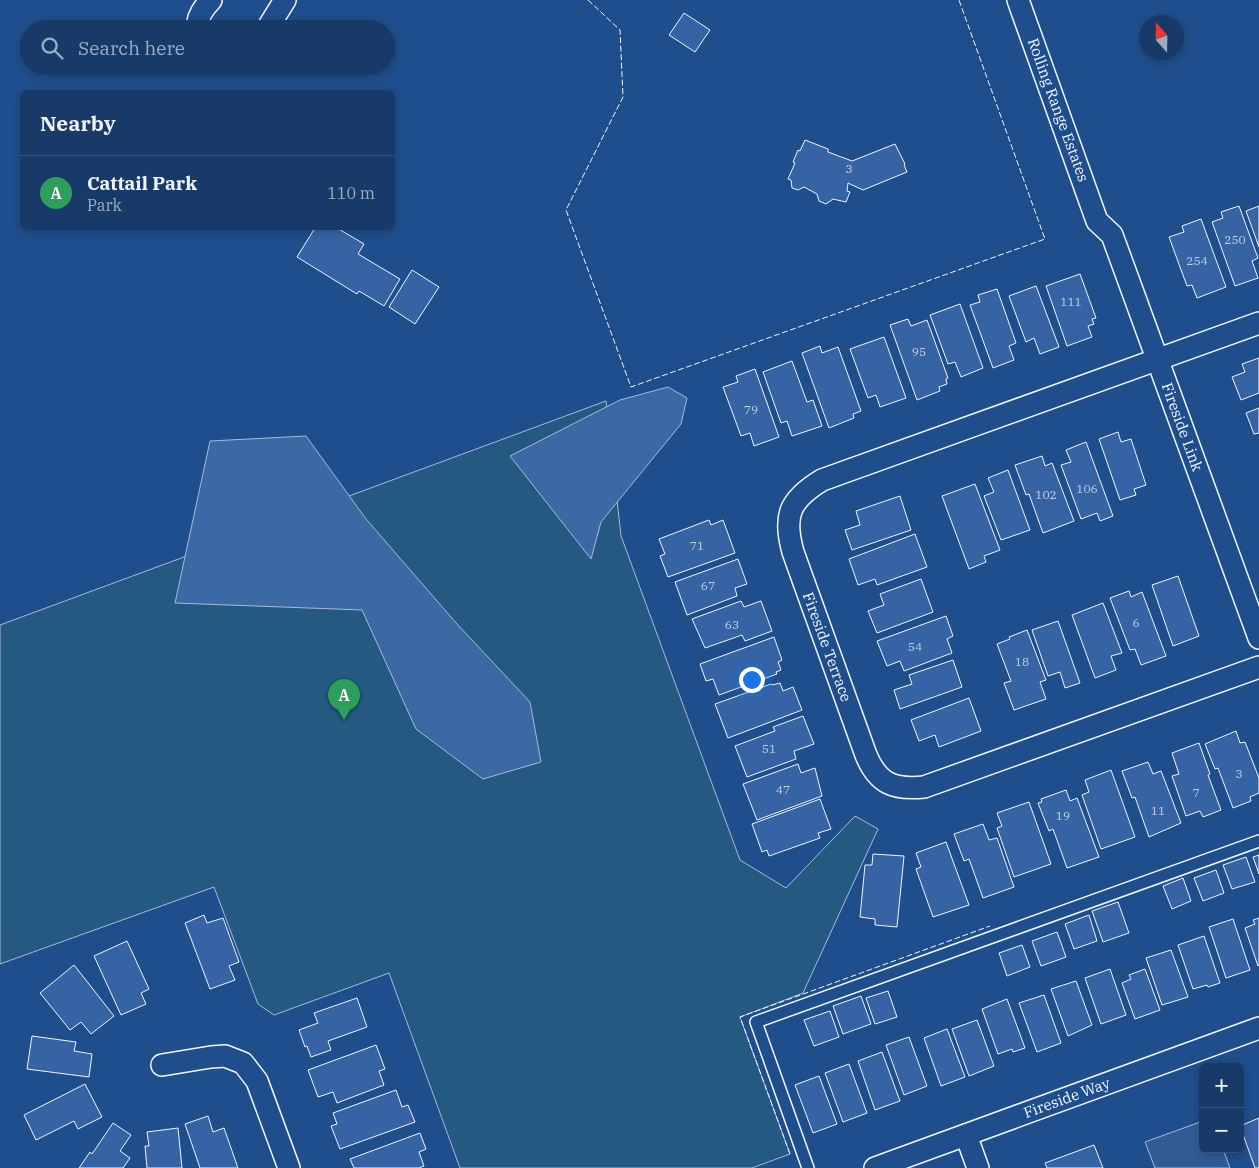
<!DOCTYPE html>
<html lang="en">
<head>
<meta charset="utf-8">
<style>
  body { margin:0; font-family:"IBM Plex Serif",serif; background:#244571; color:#f1f3f6 }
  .controls { position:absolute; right:15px; bottom:15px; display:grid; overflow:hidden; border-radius:8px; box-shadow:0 2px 8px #0003 }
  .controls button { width:45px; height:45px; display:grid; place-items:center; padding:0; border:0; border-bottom:1px solid #36547d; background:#173a69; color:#f1f3f6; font:25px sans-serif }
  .compass { position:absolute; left:1139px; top:15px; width:45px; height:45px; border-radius:50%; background:#173a69; box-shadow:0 2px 8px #0003; rotate:340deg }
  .you { position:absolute; left:751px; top:679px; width:18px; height:18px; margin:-12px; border:4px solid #fff; border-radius:50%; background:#1a73e8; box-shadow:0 0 0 8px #1a73e833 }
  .badge { display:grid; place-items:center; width:32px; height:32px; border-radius:50%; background:#d6ab8b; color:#fff; font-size:16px; font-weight:700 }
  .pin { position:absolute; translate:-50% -41px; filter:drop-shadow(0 1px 2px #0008) }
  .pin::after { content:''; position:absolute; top:26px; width:18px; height:15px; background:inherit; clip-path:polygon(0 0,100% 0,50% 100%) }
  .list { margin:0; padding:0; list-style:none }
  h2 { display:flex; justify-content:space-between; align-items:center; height:65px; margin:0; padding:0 20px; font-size:21px }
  h2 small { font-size:16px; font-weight:400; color:#9eadc0 }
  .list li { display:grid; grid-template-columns:32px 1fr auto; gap:15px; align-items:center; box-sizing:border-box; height:75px; padding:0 20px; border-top:1px solid #36547d }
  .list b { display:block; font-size:19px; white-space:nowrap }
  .list p { margin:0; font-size:16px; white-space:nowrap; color:#9eadc0 }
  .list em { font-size:16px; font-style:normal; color:#9eadc0 }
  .icon { flex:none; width:28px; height:28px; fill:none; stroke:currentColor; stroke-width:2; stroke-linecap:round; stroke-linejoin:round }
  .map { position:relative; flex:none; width:1259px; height:1168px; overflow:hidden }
  .search { position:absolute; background:#173a69; box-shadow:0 2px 8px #0003; left:20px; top:20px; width:375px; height:55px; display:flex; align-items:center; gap:12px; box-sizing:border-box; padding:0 18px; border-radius:28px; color:#9eadc0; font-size:19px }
  .panel { position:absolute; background:#173a69; box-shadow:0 2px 8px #0003; left:20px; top:90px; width:375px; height:140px; border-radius:8px }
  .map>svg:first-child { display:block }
  .green { fill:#245a82; stroke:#a8bbd7 }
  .parking { fill:#305b95; stroke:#a8bbd7 }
  .water { fill:#3b69a3; stroke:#a8bbd7 }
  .building { fill:#3563a3; stroke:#f2f6ff }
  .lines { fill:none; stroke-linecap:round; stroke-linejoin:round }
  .lane-casing { stroke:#f2f6ff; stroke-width:14 }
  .street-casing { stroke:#f2f6ff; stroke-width:24 }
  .lane { stroke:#1f4e8c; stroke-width:11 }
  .street { stroke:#1f4e8c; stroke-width:21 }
  .fence { stroke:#f2f6ff; stroke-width:1; stroke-dasharray:6 2.5; stroke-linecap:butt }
  .labels { text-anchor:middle; stroke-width:4; stroke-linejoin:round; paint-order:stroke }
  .number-label { font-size:12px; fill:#c3d1e8 }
  .street-label { font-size:15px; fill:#f2f6ff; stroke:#1f4e8c }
</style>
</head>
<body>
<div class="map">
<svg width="1259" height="1168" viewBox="0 0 1259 1168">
  <rect width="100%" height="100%" fill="#1f4e8c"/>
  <polygon class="green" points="606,401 621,536 740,860 786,888 855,816 878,829 803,993 740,1017 790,1154 752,1168 460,1168 389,973 274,1015 258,1004 214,887 0,964 0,625"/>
  <polygon class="parking" points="1203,1121 1203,1149 1223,1149 1230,1168 1155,1168 1145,1142"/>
  <g class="water">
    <polygon points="668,387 687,398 681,424 601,522 591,559 510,456 620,400"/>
    <polygon points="306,436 366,519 457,624 530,702 541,762 483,779 416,729 362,610 175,603 210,441"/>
  </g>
  <g class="building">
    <polygon points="684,13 710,30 695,52 669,35"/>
    <polygon points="805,140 828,149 828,152 852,161 895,144 905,164 904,165 907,172 863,190 848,183 847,191 850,192 846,202 833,199 826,204 819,201 817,194 804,187 798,190 792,188 791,180 788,179 795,163 793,162 798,150 800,151"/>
    <polygon points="1239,206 1258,258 1252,261 1258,278 1235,286 1212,222 1223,218 1221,212"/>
    <polygon points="1259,206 1259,247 1246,211"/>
    <polygon points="1201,219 1226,287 1197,298 1192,285 1187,286 1169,237 1184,232 1182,226"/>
    <polygon points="315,228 337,228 364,244 358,254 400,279 384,306 359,291 357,294 297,257"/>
    <polygon points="412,270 439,287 415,324 389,307"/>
    <polygon points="1080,274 1096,318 1092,319 1094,324 1088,326 1092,337 1067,346 1046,286"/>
    <polygon points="1036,286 1059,347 1040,354 1034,338 1026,342 1009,296"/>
    <polygon points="997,289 1016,343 1009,346 1014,360 993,368 970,305 980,302 978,295"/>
    <polygon points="960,304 983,368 961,377 955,362 948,364 930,315"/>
    <polygon points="908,319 911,326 927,320 948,378 946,379 947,384 939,387 940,391 917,400 890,325"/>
    <polygon points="884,337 906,398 880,407 876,395 868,398 850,349"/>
    <polygon points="820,346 822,353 838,347 861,411 853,414 854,418 829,428 802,353"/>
    <polygon points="1259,358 1259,393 1241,400 1232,377 1245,372 1242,364"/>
    <polygon points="792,361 807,402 813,400 822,426 792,436 787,421 781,423 763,372"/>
    <polygon points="755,369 779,437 754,446 750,433 741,436 723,387 738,382 736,376"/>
    <polygon points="1259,408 1259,433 1254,434 1246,413"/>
    <polygon points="1118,432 1121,442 1131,439 1146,485 1134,489 1136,495 1120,500 1099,439"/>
    <polygon points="1086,442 1113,516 1100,521 1097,513 1081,519 1061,465 1071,462 1066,450"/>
    <polygon points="1042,456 1045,466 1052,463 1074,521 1043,533 1029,494 1026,495 1015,465"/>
    <polygon points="1008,470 1030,530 1001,540 984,496 994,492 988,478"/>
    <polygon points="975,484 1000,550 984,556 986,562 969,569 942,496"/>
    <polygon points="900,496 911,530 852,550 845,530 860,525 856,511"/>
    <polygon points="709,520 711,525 723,520 735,553 668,577 660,556 665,554 659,539"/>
    <polygon points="915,534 927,567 877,585 875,579 858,585 849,559"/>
    <polygon points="738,559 747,584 735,588 737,596 687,615 675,582"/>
    <polygon points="1178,576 1199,636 1173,646 1152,585"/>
    <polygon points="921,579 933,612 877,633 868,611 884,605 880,594"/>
    <polygon points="1129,591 1131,597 1142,592 1166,656 1141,665 1135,649 1130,650 1110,598"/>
    <polygon points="741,601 744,607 761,601 772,631 745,641 742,635 705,648 692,619"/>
    <polygon points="1103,603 1122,653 1111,656 1116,670 1095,678 1072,615"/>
    <polygon points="946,616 953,636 947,639 952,653 904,671 900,661 887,666 877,641"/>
    <polygon points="1058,621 1080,683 1065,688 1060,672 1048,676 1032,630"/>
    <polygon points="1027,630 1046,680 1040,682 1046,699 1014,710 1004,683 1011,681 997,644 1010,639 1009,637"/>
    <polygon points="774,637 782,660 778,662 781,670 776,672 777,674 719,695 713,679 706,681 700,664"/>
    <polygon points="953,660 962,687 900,709 894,690 912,684 909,675"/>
    <polygon points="780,683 783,691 793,687 802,710 728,738 715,704 771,684 772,685"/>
    <polygon points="969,698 981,731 939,747 935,735 919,741 911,720"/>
    <polygon points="803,716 814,744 794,751 796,759 747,777 735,746 775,731 773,727"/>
    <polygon points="1236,731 1240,743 1245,742 1259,778 1259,793 1250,797 1251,801 1233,808 1218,768 1215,769 1205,744"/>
    <polygon points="1199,743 1210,774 1208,775 1221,810 1203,817 1200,811 1186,816 1172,776 1179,774 1172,753"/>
    <polygon points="1148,762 1153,774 1161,771 1181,823 1149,837 1135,797 1132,798 1122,771"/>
    <polygon points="798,764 801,773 815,768 822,796 757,820 743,784"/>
    <polygon points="1111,770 1135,837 1101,849 1082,795 1089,792 1085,780"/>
    <polygon points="1066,790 1070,801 1077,798 1099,857 1067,868 1053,829 1049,831 1038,803 1042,802 1041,799"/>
    <polygon points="820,799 831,829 818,833 820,838 769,856 767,850 762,852 752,824"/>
    <polygon points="1029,802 1051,864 1014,877 997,828 1002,826 997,813"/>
    <polygon points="983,824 989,840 997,838 1014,887 983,898 969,859 964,861 954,834"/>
    <polygon points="946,842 969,905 933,917 916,869 921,867 916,853"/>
    <polygon points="873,854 904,856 897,927 875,925 875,919 860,917 865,865 872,865"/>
    <polygon points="1259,855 1259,874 1253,857"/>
    <polygon points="1246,857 1255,882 1232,889 1223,865"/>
    <polygon points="1216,870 1224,893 1203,901 1194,878"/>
    <polygon points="1183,878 1191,901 1172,909 1163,886"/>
    <polygon points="1118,902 1129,933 1103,942 1092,911"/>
    <polygon points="204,915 207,923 223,918 239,962 229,966 235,980 210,989 185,923"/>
    <polygon points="1089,915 1097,941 1074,949 1065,924"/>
    <polygon points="1259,918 1259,965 1258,966 1245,928 1255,924 1253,920"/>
    <polygon points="1233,919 1250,970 1226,978 1209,927"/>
    <polygon points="1057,932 1066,957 1041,966 1032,941"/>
    <polygon points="1204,936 1220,983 1208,987 1207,985 1193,989 1178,945"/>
    <polygon points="127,941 149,989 141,993 146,1004 121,1015 94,956"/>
    <polygon points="1022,945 1030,967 1007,976 999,953"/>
    <polygon points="1171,950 1188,997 1162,1005 1146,958"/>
    <polygon points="74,965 114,1016 91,1034 81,1022 70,1030 40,993"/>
    <polygon points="1110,969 1126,1015 1101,1024 1085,978"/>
    <polygon points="1145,969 1160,1010 1135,1019 1122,983 1131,979 1129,975"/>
    <polygon points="1076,981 1092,1025 1068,1036 1051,989"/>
    <polygon points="888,991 897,1017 875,1024 866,998"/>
    <polygon points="1044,995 1061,1043 1037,1052 1019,1003"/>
    <polygon points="861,996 871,1024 843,1034 833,1006"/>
    <polygon points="357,998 367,1027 328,1041 331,1050 311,1057 307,1046 305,1047 299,1030 318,1023 314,1013"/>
    <polygon points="1007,999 1025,1048 1013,1052 1012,1049 998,1054 982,1009"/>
    <polygon points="830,1011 839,1037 814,1046 804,1020"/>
    <polygon points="977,1020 994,1066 969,1076 952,1029"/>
    <polygon points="947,1029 965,1077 941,1086 924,1038"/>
    <polygon points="32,1036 76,1042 74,1051 92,1054 89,1077 27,1069"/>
    <polygon points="909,1037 927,1086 904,1095 886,1045"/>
    <polygon points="376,1045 385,1069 379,1071 384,1085 337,1103 333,1092 318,1097 308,1070"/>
    <polygon points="882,1052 900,1101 875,1110 858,1061"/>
    <polygon points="849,1064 867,1113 843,1122 825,1073"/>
    <polygon points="819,1076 837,1124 813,1133 795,1085"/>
    <polygon points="85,1084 102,1117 78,1129 74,1121 36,1140 24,1115"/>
    <polygon points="396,1090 402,1107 408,1105 415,1122 340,1149 331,1126 337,1124 333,1113"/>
    <polygon points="208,1116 213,1132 224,1128 238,1168 200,1168 185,1124"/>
    <polygon points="1259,1118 1259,1168 1255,1168 1240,1126"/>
    <polygon points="113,1123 131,1135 120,1151 130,1158 123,1168 79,1168 90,1152 92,1154"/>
    <polygon points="178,1128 182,1168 147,1168 145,1146 149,1146 147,1132"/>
    <polygon points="420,1133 426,1149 419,1152 424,1166 419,1168 354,1168 350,1159"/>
    <polygon points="1094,1145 1103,1168 1047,1168 1045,1163"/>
  </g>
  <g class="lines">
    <g class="lane-casing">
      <polyline id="lane" points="808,1168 756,1022 1259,841"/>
    </g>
    <g class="street-casing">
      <g id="street">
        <polyline points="1018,0 1097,221 1112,235 1259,638"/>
        <path d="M 197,29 C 197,17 203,8 211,0"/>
        <polyline points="267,29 285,0"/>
        <path d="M 1259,323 L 822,480 C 789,500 783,516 793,552 L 866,755 C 878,784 894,790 924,787 L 1259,667"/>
        <polyline points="162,1065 211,1057 225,1056 243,1063 257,1081 289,1168"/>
        <polyline points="966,1135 978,1168"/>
        <polyline points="875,1168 1259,1028"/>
      </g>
    </g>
    <use href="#lane" class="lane"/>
    <use href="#street" class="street"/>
    <g class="fence">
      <polyline points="588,0 620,30 623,97 566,210 631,387 1045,239 959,0"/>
      <polyline points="790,1154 740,1017 990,926"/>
    </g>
  </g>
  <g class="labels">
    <g class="number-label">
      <text x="849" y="173">3</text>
      <text x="1235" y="244">250</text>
      <text x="1197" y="265">254</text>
      <text x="1071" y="306">111</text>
      <text x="919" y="356">95</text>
      <text x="751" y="414">79</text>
      <text x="1087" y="493">106</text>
      <text x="1046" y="499">102</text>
      <text x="697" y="550">71</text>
      <text x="708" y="590">67</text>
      <text x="1136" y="627">6</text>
      <text x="732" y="629">63</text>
      <text x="915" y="651">54</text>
      <text x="1022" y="666">18</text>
      <text x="769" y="753">51</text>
      <text x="1239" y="778">3</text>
      <text x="783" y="794">47</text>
      <text x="1196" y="797">7</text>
      <text x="1158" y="815">11</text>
      <text x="1063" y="820">19</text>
    </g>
    <g class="street-label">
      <text transform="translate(1058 110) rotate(70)" y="5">Rolling Range Estates</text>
      <text transform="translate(1182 427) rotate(70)" y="5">Fireside Link</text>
      <text transform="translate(827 647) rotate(70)" y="5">Fireside Terrace</text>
      <text transform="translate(1067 1098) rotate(-20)" y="5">Fireside Way</text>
    </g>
  </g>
</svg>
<div class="controls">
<button>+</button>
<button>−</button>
</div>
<svg class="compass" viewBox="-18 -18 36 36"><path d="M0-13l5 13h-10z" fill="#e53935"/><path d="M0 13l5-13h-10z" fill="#9eadc0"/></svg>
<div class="you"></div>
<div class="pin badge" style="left:344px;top:720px;background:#2e9e5b">A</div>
<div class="search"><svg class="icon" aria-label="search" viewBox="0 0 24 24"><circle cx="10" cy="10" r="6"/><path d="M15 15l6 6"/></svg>Search here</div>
<section class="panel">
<h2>Nearby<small></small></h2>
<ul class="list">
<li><span class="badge" style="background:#2e9e5b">A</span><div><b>Cattail Park</b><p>Park</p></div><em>110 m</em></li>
</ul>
</section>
</div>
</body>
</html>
